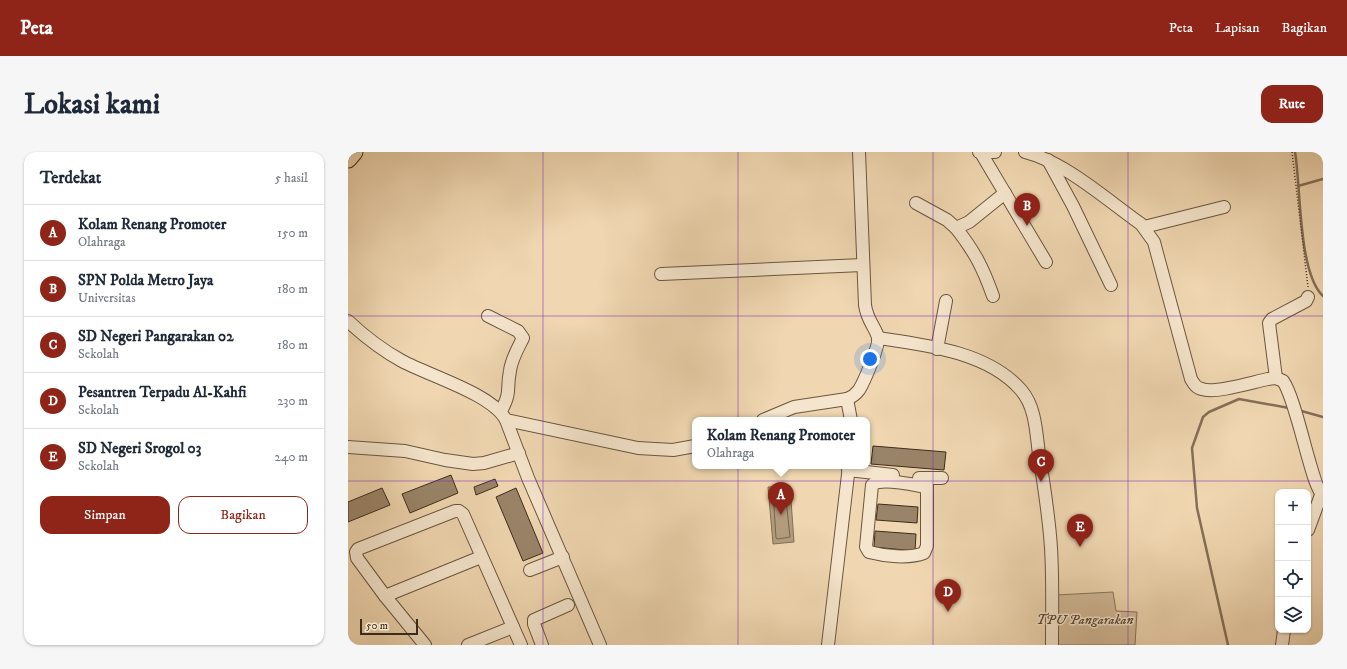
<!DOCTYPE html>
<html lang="id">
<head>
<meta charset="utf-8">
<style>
  body { margin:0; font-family:"IM FELL DW Pica",serif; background:#f6f6f7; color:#1f2937 }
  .controls { position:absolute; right:12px; bottom:12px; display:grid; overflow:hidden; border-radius:8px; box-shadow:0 1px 3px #0004 }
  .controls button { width:36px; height:36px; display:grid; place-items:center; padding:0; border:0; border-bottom:1px solid #e0e1e3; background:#fff; color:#1f2937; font:20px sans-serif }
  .scale { position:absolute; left:12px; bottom:10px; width:58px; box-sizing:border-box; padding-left:4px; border:2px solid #3d2b1c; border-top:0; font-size:11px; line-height:14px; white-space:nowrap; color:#3d2b1c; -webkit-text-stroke:3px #f5e5cc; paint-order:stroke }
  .you { position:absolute; left:522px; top:207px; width:14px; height:14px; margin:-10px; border:3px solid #fff; border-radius:50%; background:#1a73e8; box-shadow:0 0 0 6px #1a73e833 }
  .badge { display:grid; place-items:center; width:26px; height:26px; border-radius:50%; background:#8f2418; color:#fff; font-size:13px; font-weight:700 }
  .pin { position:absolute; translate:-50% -33px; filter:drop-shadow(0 1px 2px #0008) }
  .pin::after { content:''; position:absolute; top:21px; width:14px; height:12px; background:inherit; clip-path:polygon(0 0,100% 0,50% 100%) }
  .popup { position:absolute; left:344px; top:265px; width:178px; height:52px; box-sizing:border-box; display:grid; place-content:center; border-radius:8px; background:#fff; filter:drop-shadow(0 1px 3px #0005); font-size:13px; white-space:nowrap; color:#747a83 }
  .popup b { font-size:15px; color:#1f2937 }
  .popup::after { content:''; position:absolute; left:50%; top:100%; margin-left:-8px; border:8px solid transparent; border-top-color:#fff }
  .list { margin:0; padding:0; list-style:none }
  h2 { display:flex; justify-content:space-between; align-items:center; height:52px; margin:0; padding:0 16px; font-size:17px }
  h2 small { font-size:13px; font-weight:400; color:#747a83 }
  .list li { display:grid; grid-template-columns:26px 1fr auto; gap:12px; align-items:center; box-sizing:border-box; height:56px; padding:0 16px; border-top:1px solid #e0e1e3 }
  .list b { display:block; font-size:15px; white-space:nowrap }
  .list p { margin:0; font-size:13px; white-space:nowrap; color:#747a83 }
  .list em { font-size:13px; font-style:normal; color:#747a83 }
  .actions { display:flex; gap:8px; padding:12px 16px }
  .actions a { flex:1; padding:9px 0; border:1px solid #8f2418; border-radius:12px; text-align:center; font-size:14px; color:#8f2418 }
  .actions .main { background:#8f2418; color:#fff }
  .icon { flex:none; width:22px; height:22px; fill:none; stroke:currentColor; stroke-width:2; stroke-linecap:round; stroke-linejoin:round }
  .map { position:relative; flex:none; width:975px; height:493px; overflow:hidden; border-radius:12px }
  header { display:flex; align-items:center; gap:24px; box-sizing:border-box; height:56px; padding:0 20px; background:#8f2418; color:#fff }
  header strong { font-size:19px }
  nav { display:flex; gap:22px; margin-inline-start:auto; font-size:14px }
  .intro { display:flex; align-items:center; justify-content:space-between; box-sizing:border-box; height:96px; padding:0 24px }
  h1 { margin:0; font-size:28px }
  .button { padding:10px 18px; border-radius:12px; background:#8f2418; color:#fff; font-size:14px; font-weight:700 }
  main { display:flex; gap:24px; padding:0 24px }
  aside { flex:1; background:#fff; border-radius:12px; box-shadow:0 1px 3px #0004 }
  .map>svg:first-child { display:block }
  .green { fill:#d2ba98; stroke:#88725a }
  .water { fill:#b39d7e; stroke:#846f57 }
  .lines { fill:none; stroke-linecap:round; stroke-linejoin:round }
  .shore { stroke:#78644d; stroke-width:1 }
  .stream { stroke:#846f57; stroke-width:2.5 }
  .building { fill:#9a8469; stroke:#3d2b1c }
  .minor-casing { stroke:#6a5641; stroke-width:14 }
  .highway-casing { stroke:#3d2b1c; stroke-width:19 }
  .path { stroke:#3d2b1c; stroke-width:1.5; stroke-dasharray:1 2; stroke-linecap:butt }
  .minor { stroke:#f5e5cc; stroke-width:12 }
  .highway { stroke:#f0d7b1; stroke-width:17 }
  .grid { fill:none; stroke:#7b2cbf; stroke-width:1; stroke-opacity:0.55 }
  .labels { text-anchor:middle; stroke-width:3; stroke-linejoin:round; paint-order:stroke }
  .park-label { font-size:14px; font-style:italic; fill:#5b4835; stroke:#f5e5cc }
</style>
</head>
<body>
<header>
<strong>Peta</strong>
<nav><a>Peta</a><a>Lapisan</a><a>Bagikan</a></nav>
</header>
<div class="intro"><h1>Lokasi kami</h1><a class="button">Rute</a></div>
<main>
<aside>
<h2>Terdekat<small>5 hasil</small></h2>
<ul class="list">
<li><span class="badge">A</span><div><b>Kolam Renang Promoter</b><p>Olahraga</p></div><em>150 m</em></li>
<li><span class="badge">B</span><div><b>SPN Polda Metro Jaya</b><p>Universitas</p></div><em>180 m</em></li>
<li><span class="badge">C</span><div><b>SD Negeri Pangarakan 02</b><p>Sekolah</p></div><em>180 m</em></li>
<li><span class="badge">D</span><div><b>Pesantren Terpadu Al-Kahfi</b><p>Sekolah</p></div><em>230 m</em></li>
<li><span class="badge">E</span><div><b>SD Negeri Srogol 03</b><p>Sekolah</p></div><em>240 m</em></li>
</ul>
<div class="actions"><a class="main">Simpan</a><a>Bagikan</a></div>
</aside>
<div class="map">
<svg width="975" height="493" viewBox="0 0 975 493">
  <rect width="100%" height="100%" fill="#f0d7b1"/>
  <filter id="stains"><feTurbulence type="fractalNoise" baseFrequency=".005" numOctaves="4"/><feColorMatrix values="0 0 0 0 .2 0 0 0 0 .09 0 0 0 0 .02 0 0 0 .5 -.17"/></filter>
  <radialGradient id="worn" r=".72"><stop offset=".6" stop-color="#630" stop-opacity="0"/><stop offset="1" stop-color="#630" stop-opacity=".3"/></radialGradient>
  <polygon class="green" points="765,440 768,459 789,460 787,493 708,493 708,443"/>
  <polygon class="water" points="442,334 446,390 425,392 420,335"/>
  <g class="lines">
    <polygon class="shore" points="437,338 442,385 430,387 428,386 425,340"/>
    <g class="stream">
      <path d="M 947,0 C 953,34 950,121 975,144"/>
      <polyline points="950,34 975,27"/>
      <polyline points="950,258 975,265"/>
      <polyline points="880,493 849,356 844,296 855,265 861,260 891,247 941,256"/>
    </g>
  </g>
  <g class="building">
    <polygon points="525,294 598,300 596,318 523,312"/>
    <polygon points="103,323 110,341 62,361 54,342"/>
    <polygon points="147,327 150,334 128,343 126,335"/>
    <polygon points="34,336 42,353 0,370 0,350"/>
    <polygon points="168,336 195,401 175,409 148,345"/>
    <polygon points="530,352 570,355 569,371 528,368"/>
    <polygon points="527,379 568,382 567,399 526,395"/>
  </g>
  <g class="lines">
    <g class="minor-casing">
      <g id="minor">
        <polyline points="631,0 647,0"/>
        <path d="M 677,0 C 717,10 759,48 793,72 L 806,90 L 810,105 L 843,227 C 846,232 848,236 854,237 C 867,242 905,230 920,227 L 928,226 L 935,229 C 949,248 964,337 975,343"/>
        <polyline points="633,1 698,110"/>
        <polyline points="700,8 725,54 763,133"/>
        <polyline points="568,51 599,68 608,76 621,70 657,41"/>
        <polyline points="796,75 876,55"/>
        <path d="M 608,76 C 627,100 635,116 645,144"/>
        <polyline points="313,122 514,113"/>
        <path d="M 140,164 L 170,179 L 175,186 C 170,196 163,208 162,219 C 158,238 164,239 153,259"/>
        <path d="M 0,169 C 16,184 34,198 54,209 C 82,224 144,242 158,268 L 290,296 L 325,298 L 347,294"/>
        <path d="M 530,186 C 578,193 640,200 673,238 C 688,255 688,281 691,302 C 696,333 701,364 703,396 C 705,428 704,461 704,493"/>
        <polyline points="589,197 598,149"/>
        <polyline points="928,226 921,171 924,167 958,149 960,145"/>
        <polyline points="499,247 503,268"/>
        <polyline points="158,268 180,326 252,493"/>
        <path d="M 415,268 L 446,255 L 499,247 C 504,245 508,242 511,238 C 516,230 532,193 530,185 C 526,173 519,168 517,153 L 511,0"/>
        <polyline points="0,295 57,299 97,308 125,312 136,311 171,301"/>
        <polyline points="500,318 545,323"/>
        <polyline points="571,326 594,326"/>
        <path d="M 578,335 C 566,333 533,325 524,333 L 518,395 L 521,400 C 536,404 561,407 576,401 L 579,394 L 579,326"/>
        <polyline points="960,378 973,343"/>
        <polyline points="182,418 215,405"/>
        <polyline points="37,444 133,405"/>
        <polyline points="77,493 37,444 9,406 8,400 10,397 107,359 111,359 115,362 173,493"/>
        <polyline points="120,493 165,475"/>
        <polyline points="194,493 186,472 186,468 220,453"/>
        <polyline points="480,493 501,314"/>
        <polyline points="934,493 936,478"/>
      </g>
    </g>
    <g class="highway-casing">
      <polyline id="highway" points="0,7 6,0"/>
    </g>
    <polyline class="path" points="944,0 960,135"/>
    <use href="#minor" class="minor"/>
    <use href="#highway" class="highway"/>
  </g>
  <path class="grid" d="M 195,0 L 195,493M 390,0 L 390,493M 585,0 L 585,493M 780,0 L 780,493M 0,164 L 975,164M 0,329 L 975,329"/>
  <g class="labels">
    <g class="park-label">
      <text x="737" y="472">TPU Pangarakan</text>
    </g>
  </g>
  <rect width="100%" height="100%" filter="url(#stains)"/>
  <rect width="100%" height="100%" fill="url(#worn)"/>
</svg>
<div class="controls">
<button>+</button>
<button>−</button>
<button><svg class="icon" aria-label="locate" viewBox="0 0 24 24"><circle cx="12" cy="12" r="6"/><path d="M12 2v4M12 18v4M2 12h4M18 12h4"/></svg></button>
<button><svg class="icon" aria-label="layers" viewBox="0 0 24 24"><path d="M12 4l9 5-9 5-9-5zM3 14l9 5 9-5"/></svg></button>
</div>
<div class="scale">50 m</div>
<div class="you"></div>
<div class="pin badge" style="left:433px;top:363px">A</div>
<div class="popup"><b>Kolam Renang Promoter</b>Olahraga</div>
<div class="pin badge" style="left:679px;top:74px">B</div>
<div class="pin badge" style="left:693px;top:330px">C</div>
<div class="pin badge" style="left:600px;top:460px">D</div>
<div class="pin badge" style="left:732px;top:395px">E</div>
</div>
</main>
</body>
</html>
